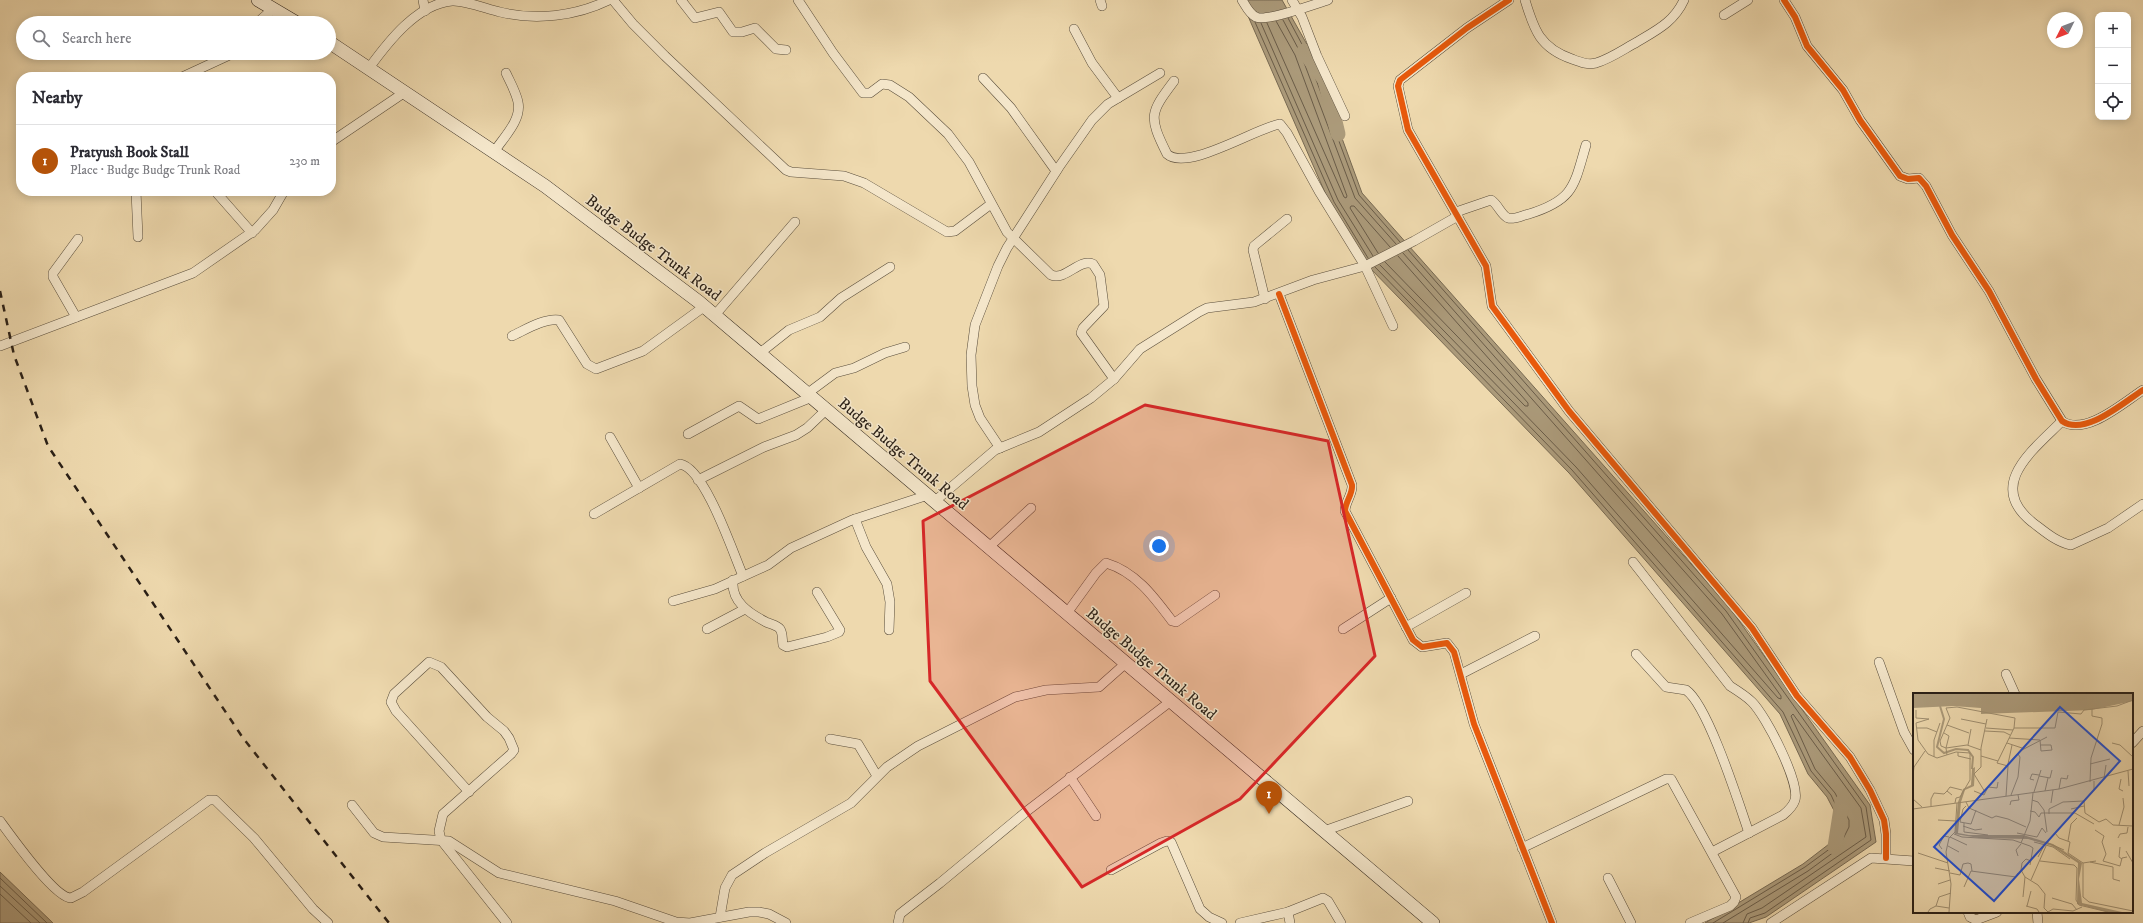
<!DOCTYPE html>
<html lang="en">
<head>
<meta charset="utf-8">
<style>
  body { margin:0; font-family:"IM FELL DW Pica",serif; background:#f2f2f3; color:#2b2b33 }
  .controls { position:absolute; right:12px; top:12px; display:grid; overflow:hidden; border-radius:8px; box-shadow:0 2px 10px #0003 }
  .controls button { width:36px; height:36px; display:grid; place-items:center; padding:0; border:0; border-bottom:1px solid #e1e1e2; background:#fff; color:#2b2b33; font:20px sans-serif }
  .compass { position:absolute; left:2047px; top:12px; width:36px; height:36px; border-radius:50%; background:#fff; box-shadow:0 2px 10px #0003; rotate:228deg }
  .you { position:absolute; left:1159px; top:546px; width:14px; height:14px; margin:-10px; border:3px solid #fff; border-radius:50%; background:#1a73e8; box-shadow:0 0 0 6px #1a73e833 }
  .badge { display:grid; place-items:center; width:26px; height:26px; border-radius:50%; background:#b45309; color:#fff; font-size:13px; font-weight:700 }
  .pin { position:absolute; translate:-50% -33px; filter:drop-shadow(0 1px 2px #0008) }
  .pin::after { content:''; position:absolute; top:21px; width:14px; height:12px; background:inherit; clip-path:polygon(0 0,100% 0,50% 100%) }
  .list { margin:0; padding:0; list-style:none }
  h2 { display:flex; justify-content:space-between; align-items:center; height:52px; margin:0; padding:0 16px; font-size:17px }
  h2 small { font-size:13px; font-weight:400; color:#7c7c81 }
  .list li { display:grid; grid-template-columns:26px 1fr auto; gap:12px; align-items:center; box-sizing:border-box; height:72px; padding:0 16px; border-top:1px solid #e1e1e2 }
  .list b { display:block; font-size:15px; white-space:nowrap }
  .list p { margin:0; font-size:13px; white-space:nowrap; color:#7c7c81 }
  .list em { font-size:13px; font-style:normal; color:#7c7c81 }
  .icon { flex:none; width:22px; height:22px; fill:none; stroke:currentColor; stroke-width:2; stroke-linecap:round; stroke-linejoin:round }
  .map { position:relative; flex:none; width:2143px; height:923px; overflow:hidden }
  .search { position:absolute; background:#fff; box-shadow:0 2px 10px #0003; left:16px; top:16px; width:320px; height:44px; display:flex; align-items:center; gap:10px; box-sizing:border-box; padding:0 14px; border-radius:22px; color:#7c7c81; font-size:15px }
  .panel { position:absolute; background:#fff; box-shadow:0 2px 10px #0003; left:16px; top:72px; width:320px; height:124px; border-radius:16px }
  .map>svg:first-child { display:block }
  .water { fill:#ab9a7a; stroke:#776952 }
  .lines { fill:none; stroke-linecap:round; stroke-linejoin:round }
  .shore { stroke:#6a5c48; stroke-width:1 }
  .river { stroke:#ab9a7a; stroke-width:15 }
  .street-casing { stroke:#5a4e3c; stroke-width:10 }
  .secondary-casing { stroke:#291f16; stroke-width:14 }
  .street { stroke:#f4e6ca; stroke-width:9 }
  .secondary { stroke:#f4e6ca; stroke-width:13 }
  .rail { stroke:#291f16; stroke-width:2.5; stroke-dasharray:7 7; stroke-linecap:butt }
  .cycleway-casing { stroke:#f4e6ca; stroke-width:8 }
  .cycleway { stroke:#e8590c; stroke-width:6 }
  .marked { fill:#d62828; fill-opacity:0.2; stroke:#d62828; stroke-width:3; stroke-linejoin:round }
  .labels { text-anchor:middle; stroke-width:3; stroke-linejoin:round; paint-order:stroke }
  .street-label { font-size:16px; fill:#291f16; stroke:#f4e6ca }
  .inset-river { fill:none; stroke:#ab9a7a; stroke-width:2 }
  .inset-road { fill:none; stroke:#9f8f71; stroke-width:1 }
  .view { fill:#1d4ed8; fill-opacity:0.15; stroke:#1d4ed8; stroke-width:2 }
  .inset-edge { fill:none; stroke:#291f16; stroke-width:2 }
</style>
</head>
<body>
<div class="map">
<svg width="2143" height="923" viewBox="0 0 2143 923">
  <rect width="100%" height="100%" fill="#eed9ae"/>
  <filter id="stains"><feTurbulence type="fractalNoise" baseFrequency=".005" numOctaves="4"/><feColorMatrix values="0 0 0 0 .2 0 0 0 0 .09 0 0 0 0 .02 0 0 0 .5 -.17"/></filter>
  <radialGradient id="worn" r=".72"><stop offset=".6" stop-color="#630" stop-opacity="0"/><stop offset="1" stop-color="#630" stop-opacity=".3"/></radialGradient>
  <g class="water">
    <polygon points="1241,0 1282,0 1309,48 1362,193 1730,608 1870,805 1876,842 1766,917 1749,923 1705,923 1803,864 1833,841 1841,824 1827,797 1808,774 1780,714 1569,473 1368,266 1330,204"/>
    <polygon points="0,872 53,923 0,923"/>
  </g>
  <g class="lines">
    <g class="shore">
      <polyline points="1288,18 1305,50 1359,195 1400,242"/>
      <polyline points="1283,20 1300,52 1355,198 1396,244"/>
      <polyline points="1255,22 1334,202 1368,258"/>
      <polyline points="1261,23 1338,200 1373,256"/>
      <polyline points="1267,23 1344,197 1346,198 1347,196 1295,55 1276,21"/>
      <polyline points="1408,250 1726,611 1866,807 1871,840 1765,913 1750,918 1748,923"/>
      <polyline points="1378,253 1350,208 1351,206 1354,206 1390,247"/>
      <polyline points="1385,262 1525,406 1528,406 1528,403 1398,256"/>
      <polyline points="1380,265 1576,467 1778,698 1781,699 1781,696 1722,614 1403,253"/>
      <polyline points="1375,267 1572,470 1783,712 1811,771 1831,795 1844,823 1835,845 1805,867 1713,923"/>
      <polyline points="0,878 47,923"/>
      <polyline points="0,886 40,923"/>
      <polyline points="0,894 31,923"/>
      <polyline points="1723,923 1808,871 1838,849 1849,827 1849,820 1835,793 1815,769 1791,716 1793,714 1861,808 1866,837 1762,908 1747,914 1743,923"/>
    </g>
    <g class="river">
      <polyline points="1304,51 1325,80 1338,134"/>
      <polyline points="1835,847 1842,802"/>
    </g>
    <g class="street-casing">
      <g id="street">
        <polyline points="423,0 425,11"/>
        <polyline points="613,0 633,24 665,56 786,170 791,172 844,176 864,183 947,232 955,231 991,204"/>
        <polyline points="681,0 695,18 719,12 733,32 742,32 755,28 776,49 786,50"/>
        <path d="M 798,0 L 833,53 L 863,93 L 870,93 L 882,84 L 890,85 L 909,97 L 948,134 L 969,162 L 1007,232 L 1051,275 C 1066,281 1079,258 1093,264 L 1100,275 L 1104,306 L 1083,328 L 1081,333 L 1114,379"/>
        <polyline points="1100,0 1102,6"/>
        <path d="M 1242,0 C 1246,6 1249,14 1256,17 C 1266,22 1315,4 1328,0"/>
        <polyline points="1292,0 1302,17 1317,56 1345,116"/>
        <polyline points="1509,0 1467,28 1400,80 1398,86 1408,130 1486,266 1492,306 1569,411 1752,628 1797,696 1850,757 1870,790 1884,820 1886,834 1886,858"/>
        <path d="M 1525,0 C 1534,30 1540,48 1572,59 C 1580,62 1587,65 1596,63 C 1610,59 1624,49 1637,42 C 1657,30 1674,22 1684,0"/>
        <path d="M 1784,0 L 1795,17 L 1807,46 L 1843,90 L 1860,120 L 1900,176 L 1908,179 L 1919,178 L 1926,186 L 1952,235 L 1989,291 L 2036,379 L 2062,421 C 2085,437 2124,402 2143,390"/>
        <polyline points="1724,15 1748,0"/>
        <polyline points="257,23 273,9"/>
        <polyline points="1074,29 1092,63 1118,98"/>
        <path d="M 369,68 C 388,42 417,4 452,1 C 464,0 487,9 500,12 C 536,21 576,16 609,0"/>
        <polyline points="182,77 234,53"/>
        <polyline points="983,78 1011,108 1056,171"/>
        <path d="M 1174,81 C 1150,113 1148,116 1167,154 C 1187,172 1256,128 1280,124 L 1287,133 L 1320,193 L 1365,266 L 1393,326"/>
        <polyline points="331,142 405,92"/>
        <path d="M 494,152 C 503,138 522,120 518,102 C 516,92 510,82 506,73"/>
        <polyline points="136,191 138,237"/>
        <polyline points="215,191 252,233"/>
        <path d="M 1456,212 L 1491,200 C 1498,204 1501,215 1508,218 C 1514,220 1523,215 1529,214 C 1574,200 1574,186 1586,145"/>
        <path d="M 1279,294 L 1352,485 C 1353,494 1345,502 1345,511 L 1413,640 L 1422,647 L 1447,643 L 1454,652 L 1474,724 L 1552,923"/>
        <polyline points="1265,299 1253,250 1254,246 1287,219"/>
        <polyline points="715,315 795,222"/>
        <polyline points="76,317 53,277 53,273 78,239"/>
        <path d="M 512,336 C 525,330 544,318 559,320 L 587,364 L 596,369 L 643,351 L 705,306"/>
        <polyline points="0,346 193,273 255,230 273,210 284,191"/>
        <polyline points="760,353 789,330 820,317 841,298 890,267"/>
        <polyline points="808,393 835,373 854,368 885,353 905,347"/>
        <path d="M 2062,421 C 2033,450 1986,485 2032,522 C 2044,531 2056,542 2071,545 L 2108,528 L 2143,504"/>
        <polyline points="688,434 739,406 758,419 812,397"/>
        <polyline points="610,437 639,488"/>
        <polyline points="1000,448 980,418 975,405 972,386 971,355 975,325 998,266 1007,248 1059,167 1092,120 1108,104 1160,73"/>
        <polyline points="698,480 764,447 796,435 807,428 827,409"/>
        <polyline points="935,501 995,450 1039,432 1091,398 1114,379 1140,349 1199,312 1207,308 1254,302 1313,280 1365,266 1414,241 1458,216"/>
        <path d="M 594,514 L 680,464 C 705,468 733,553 743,576"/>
        <polyline points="855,519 866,547 887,584 890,602 889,630"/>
        <polyline points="989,547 1031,508"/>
        <path d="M 1633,562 L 1730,686 C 1738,691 1746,696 1752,702 C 1766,716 1800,782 1795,800 C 1793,806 1788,811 1783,815 L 1712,852"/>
        <path d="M 733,580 C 731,602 749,613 766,622 C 770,624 777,625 780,629 C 783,633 782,640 783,645 L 787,647 L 827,637 L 839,632 L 840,630 L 817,592"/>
        <polyline points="673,601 715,589 768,565 791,548 852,520 928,495"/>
        <path d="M 1067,613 L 1096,573 L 1106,563 C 1136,572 1154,597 1172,621 L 1176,622 L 1215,595"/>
        <polyline points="1406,627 1466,593"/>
        <polyline points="707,629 745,609"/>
        <polyline points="1343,629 1391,598"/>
        <path d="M 1636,654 L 1666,687 L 1686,690 C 1708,705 1739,804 1749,833"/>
        <polyline points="1879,662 1904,732 1914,750"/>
        <polyline points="1461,674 1535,636"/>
        <polyline points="2006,674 2015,694"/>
        <polyline points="830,739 858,744 877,776"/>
        <polyline points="2132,743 2143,731"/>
        <polyline points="1070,777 1096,816"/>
        <polyline points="469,792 396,711 391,702 394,694 429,662 441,667 487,717 504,731 509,738 514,750 511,754 443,814 439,831 441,840 507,923"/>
        <polyline points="352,805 374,833 383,837 449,841 499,873 615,901 676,922 690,923 749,912 759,912 769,914 786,923"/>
        <path d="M 0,821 C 11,836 55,898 71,898 L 83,892 L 209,800 L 215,800 L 254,838 L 313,909 L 328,923"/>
        <polyline points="1324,831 1408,801"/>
        <polyline points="1522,848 1666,779 1671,779 1736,897 1734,902 1730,906 1690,923"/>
        <polyline points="1111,870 1161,843 1167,841 1171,842 1200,909 1209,917 1222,923"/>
        <polyline points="1608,878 1631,923"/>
        <polyline points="1288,912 1290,923"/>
        <polyline points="1968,912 1970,917 1976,920 1997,912"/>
        <polyline points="2037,912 2038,923"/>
        <polyline points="720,917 725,888 732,875 765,853 851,803 887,767 918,746 1015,697 1046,690 1099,687 1126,663"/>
        <polyline points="898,923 900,914 905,910 940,883 1027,811 1171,701"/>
        <polyline points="1240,923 1288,912 1323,898 1328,901 1341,923"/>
        <polyline points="1771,923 1871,858 1914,861"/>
      </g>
    </g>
    <g class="secondary-casing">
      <g id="secondary">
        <polyline points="258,0 297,23"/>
        <polyline points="329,42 545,186 699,302 1433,923"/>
      </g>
    </g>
    <use href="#street" class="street"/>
    <use href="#secondary" class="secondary"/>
    <polyline class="rail" points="0,291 14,355 48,446 243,738 389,923"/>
    <g class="cycleway-casing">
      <g id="cycleway">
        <polyline points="1509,0 1467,28 1400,80 1398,86 1408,130 1486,266 1492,306 1569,411 1752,628 1797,696 1850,757 1870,790 1884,820 1886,834 1886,858"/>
        <path d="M 1784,0 L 1795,17 L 1807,46 L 1843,90 L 1860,120 L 1900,176 L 1908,179 L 1919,178 L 1926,186 L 1952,235 L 1989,291 L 2036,379 L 2062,421 C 2085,437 2124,402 2143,390"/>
        <path d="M 1279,294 L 1352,485 C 1353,494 1345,502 1345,511 L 1413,640 L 1422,647 L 1447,643 L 1454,652 L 1474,724 L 1552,923"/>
      </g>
    </g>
    <use href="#cycleway" class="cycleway"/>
  </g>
  <path class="marked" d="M 1145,405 L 1328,441 L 1375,656 L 1240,799 L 1082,887 L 930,681 L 923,521 Z"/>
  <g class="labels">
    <g class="street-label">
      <text transform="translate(654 247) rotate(37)" y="6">Budge Budge Trunk Road</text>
      <text transform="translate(904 453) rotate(40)" y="6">Budge Budge Trunk Road</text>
      <text transform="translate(1152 663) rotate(40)" y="6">Budge Budge Trunk Road</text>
    </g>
  </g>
  <g transform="translate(1913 693)">
    <rect width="220" height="220" fill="#eed9ae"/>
    <path d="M 0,1 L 220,1 L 220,8 L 178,17 L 68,21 L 68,15 L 40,13 L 0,15 ZM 62,74 L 61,93 L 52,97 L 48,109 L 45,140 L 56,142 L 110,142 L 140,151 L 169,170 L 166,186 L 169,210 L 209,219 L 194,219 L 164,211 L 165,170 L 139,153 L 115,146 L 66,145 L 42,141 L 45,109 L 50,96 L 58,92 L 59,76 Z" fill="#ab9a7a"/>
    <path class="inset-river" d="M 27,13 L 31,26 L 24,54 L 31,60 L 43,56 L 55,57 L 60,64 L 59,76"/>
    <path class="inset-road" d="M 3,17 L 3,25 L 16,26 L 3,30 L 5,47 L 15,61 L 24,65 L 43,59 L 57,60 L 57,87 L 47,104 L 43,105 L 42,110M 48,26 L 73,31M 34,32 L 56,40M 4,35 L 14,35 L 24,39M 73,35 L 100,37M 101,35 L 142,35 L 145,19 L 168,21 L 171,17 L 204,13 L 220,7M 72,38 L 91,39 L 97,42M 31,40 L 36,43 L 33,55M 96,45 L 127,47 L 128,58 L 139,57 L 138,52 L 128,52M 94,50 L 109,55M 199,50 L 207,52 L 220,64M 55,52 L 58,36M 33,55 L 54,52 L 68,57M 45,59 L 45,63 L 58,66M 34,62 L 33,55 L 28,53 L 27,48 L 37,25 L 33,15 L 44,14 L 102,25 L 101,35 L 84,70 L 95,73 L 93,103M 68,63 L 85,68M 21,64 L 21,47 L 27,30M 95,71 L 99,52M 177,71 L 197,66M 94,72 L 107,58 L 134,44M 215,78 L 216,93M 0,82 L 1,74 L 12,58M 126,83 L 137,85 L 139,77M 191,85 L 193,72M 208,86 L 206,96 L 210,98M 121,87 L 117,86 L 119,81 L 126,82M 181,88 L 181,97 L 171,108 L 172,120 L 186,129 L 193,126 L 200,132 L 220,133M 177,89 L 178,65 L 189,31 L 189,25 L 179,23 L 179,16M 146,96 L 148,85 L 154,86 L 155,82M 34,98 L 37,94 L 49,97M 61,98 L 71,102 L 75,94 L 84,95 L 85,89M 132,98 L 135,85M 72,99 L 61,81 L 68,74 L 68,55 L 74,26M 121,99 L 128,77M 98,102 L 105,84 L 107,64 L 105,61M 0,106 L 9,114M 119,107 L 125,109 L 131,117 L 134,139M 53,109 L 56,115 L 79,125 L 83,123 L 95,126 L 113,134M 138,110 L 140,97M 97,112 L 98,108 L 106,107 L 105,102M 18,113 L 18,106 L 21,100 L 31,101 L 34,98 L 39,102M 53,113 L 50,116 L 47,129 L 58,131 L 63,117M 0,116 L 146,96 L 220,76M 158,116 L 171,113M 117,118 L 122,119 L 126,124 L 128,120 L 162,120 L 181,131M 136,121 L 136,116 L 150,109 L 171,108M 25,127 L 43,128M 51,130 L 51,139 L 75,142M 206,132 L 211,114 L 210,105M 50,133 L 62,137 L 69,136M 182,137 L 191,143 L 189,149 L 193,161 L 190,168 L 207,173 L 209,165 L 214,164M 104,140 L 124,144 L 129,135 L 133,140M 142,140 L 146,145 L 157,149 L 155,160 L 170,170M 41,141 L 49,144 L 100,147 L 117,153 L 120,155 L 117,172M 37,144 L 54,152M 205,145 L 207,141 L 214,140 L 215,134M 155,148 L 158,131 L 164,125M 121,149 L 140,154 L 157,166M 108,150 L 117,128 L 120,100M 35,153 L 46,159M 207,154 L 206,164 L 209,166M 29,156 L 26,152 L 31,143 L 36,144M 213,158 L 220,170M 5,160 L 35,170M 105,163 L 103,157 L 108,151M 125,164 L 133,149 L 151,157M 127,168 L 161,172 L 164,175 L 163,207 L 166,212 L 195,219M 183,168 L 170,170 L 170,204 L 176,209 L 220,218M 177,169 L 200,174M 200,174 L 200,186 L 207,188M 22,175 L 37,178M 37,180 L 47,182 L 50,171 L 55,170 L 58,171 L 59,178M 112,184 L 125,192 L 132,201 L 131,215 L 135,219M 118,187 L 133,153M 25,191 L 37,187M 51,194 L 58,178 L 103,184 L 105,180M 110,204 L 112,184 L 108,177 L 109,170 L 113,166 L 118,168M 139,205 L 159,211 L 164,217M 23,213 L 36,215M 113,213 L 124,216 L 126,219M 114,213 L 118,198M 15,219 L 17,216 L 23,213 L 26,204 L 38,200M 36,219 L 38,191 L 33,159 L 36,145 L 42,139 L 44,110M 135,219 L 140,216 L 160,218 L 169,214"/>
    <path class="view" d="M 147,14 L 207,68 L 81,208 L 21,154 Z"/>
    <rect width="220" height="220" class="inset-edge"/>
  </g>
  <rect width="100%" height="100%" filter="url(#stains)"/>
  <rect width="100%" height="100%" fill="url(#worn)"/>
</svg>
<div class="controls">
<button>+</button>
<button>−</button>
<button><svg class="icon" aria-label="locate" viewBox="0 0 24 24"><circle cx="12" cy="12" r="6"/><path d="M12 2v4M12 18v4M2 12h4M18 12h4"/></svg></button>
</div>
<svg class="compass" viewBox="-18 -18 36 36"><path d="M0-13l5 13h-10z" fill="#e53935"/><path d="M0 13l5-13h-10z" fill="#7c7c81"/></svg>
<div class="you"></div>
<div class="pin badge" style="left:1269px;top:814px">1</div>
<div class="search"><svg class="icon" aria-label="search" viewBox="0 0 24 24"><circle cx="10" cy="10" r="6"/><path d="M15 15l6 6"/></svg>Search here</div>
<section class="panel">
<h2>Nearby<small></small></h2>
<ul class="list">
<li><span class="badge">1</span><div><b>Pratyush Book Stall</b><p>Place · Budge Budge Trunk Road</p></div><em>230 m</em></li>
</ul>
</section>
</div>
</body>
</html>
